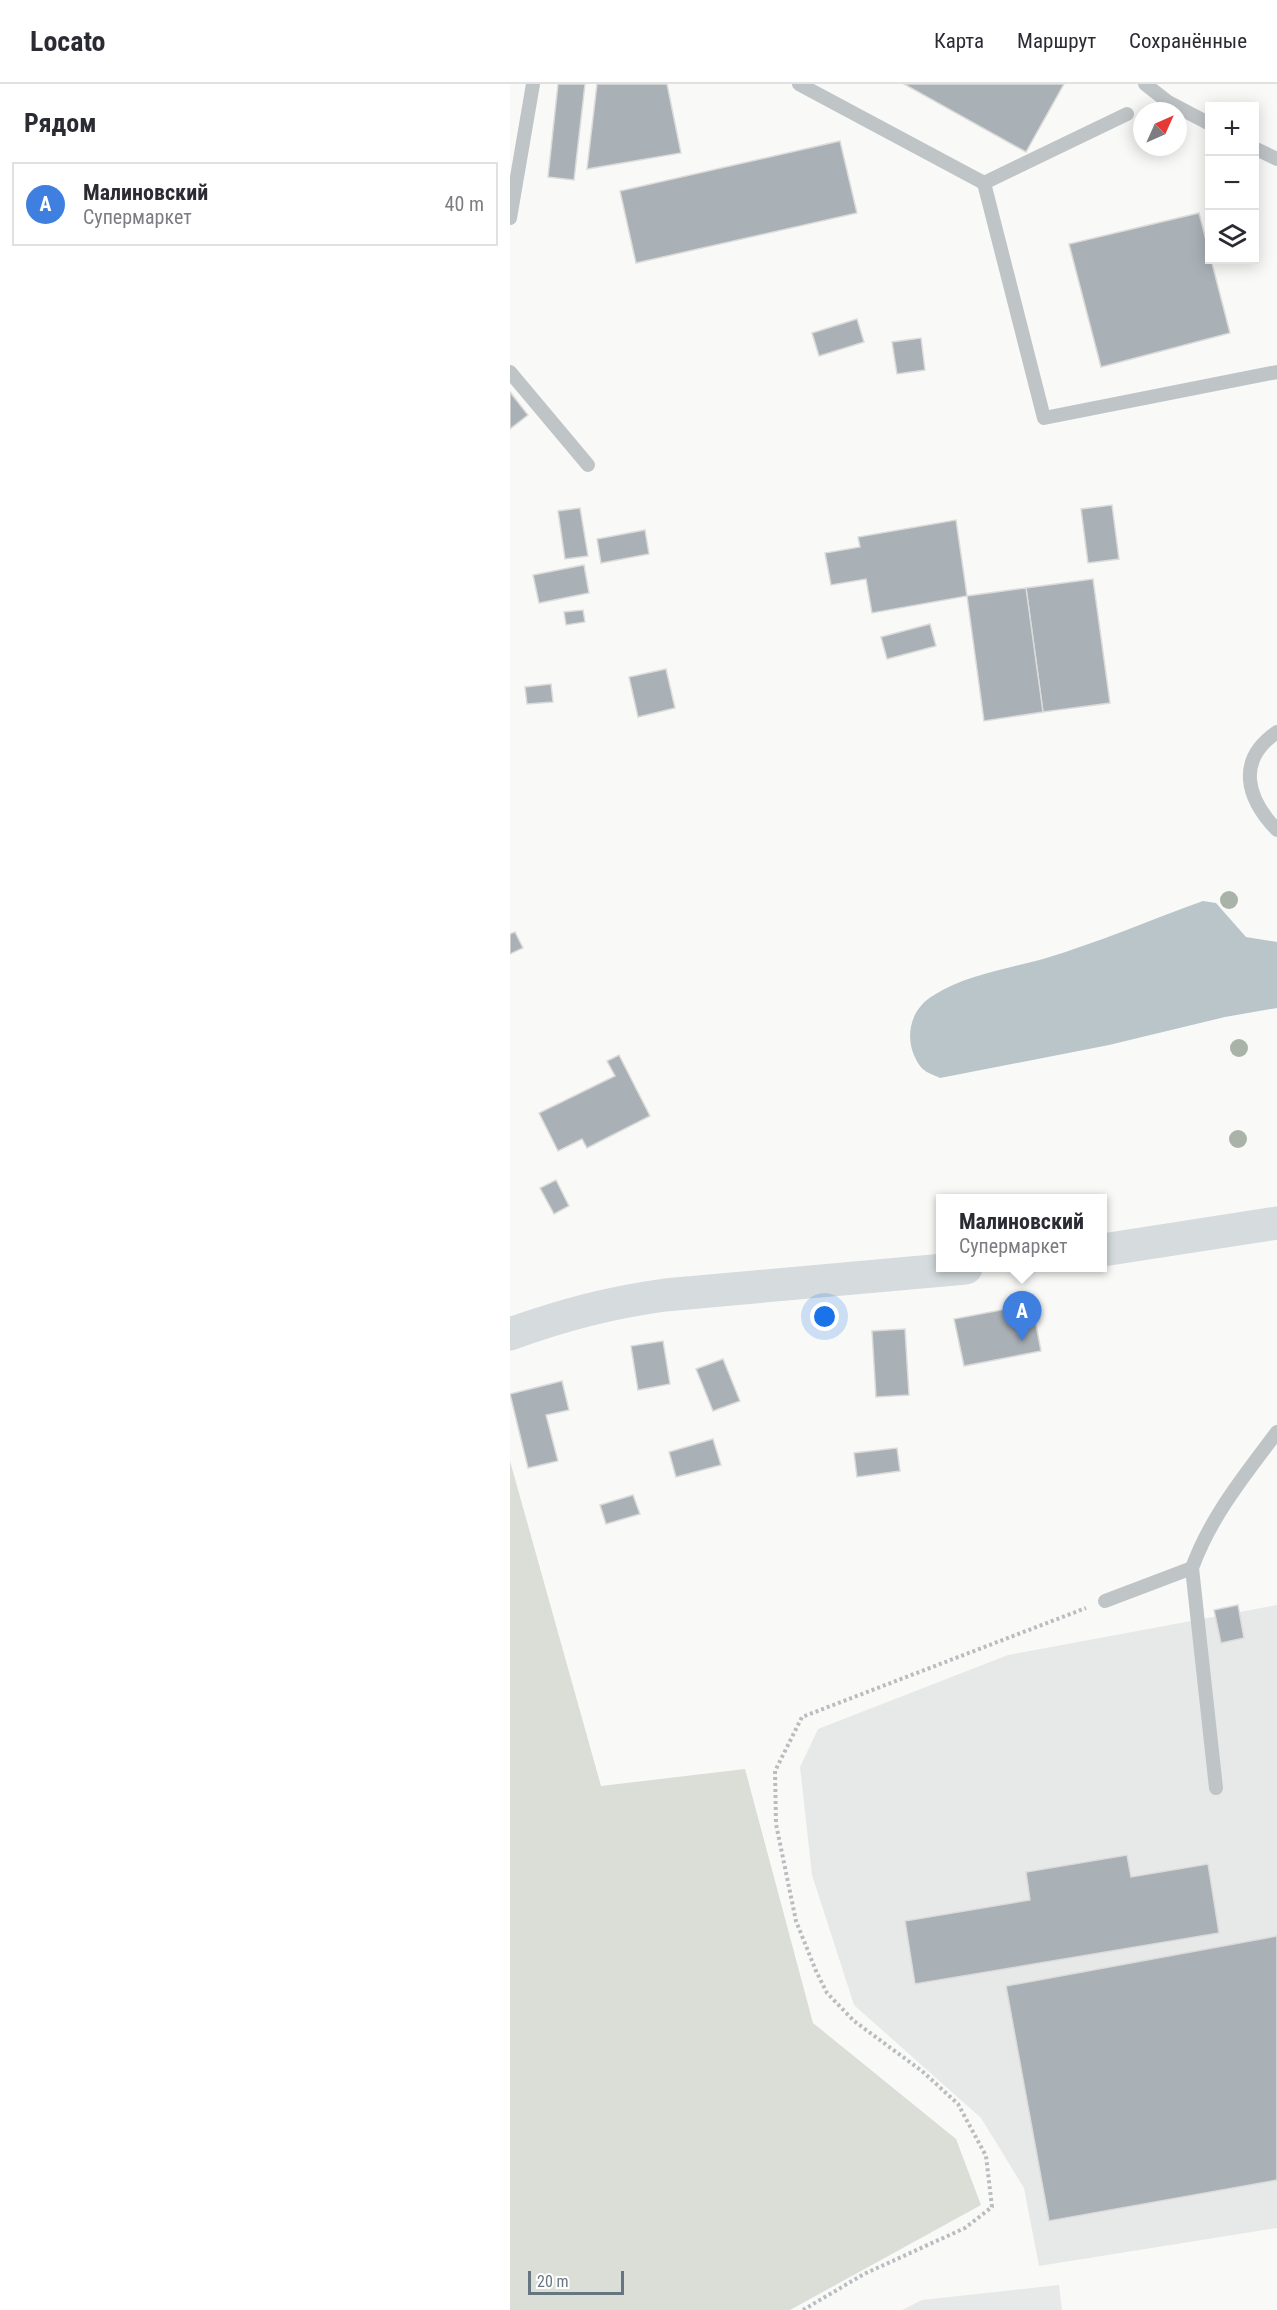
<!DOCTYPE html>
<html lang="ru">
<head>
<meta charset="utf-8">
<style>
  body { margin:0; font-family:"Roboto Condensed",sans-serif; background:#f7f7f7; color:#2b2b33 }
  .controls { position:absolute; right:18px; top:18px; display:grid; overflow:hidden; border-radius:0px; box-shadow:0 3px 15px #0003 }
  .controls button { width:54px; height:54px; display:grid; place-items:center; padding:0; border:0; border-bottom:2px solid #e1e1e2; background:#fff; color:#2b2b33; font:30px sans-serif }
  .compass { position:absolute; left:623px; top:18px; width:54px; height:54px; border-radius:50%; background:#fff; box-shadow:0 3px 15px #0003; rotate:45deg }
  .scale { position:absolute; left:18px; bottom:15px; width:96px; box-sizing:border-box; padding-left:6px; border:3px solid #667580; border-top:0; font-size:16px; line-height:21px; white-space:nowrap; color:#667580; -webkit-text-stroke:4px #fff; paint-order:stroke }
  .you { position:absolute; left:315px; top:1233px; width:21px; height:21px; margin:-15px; border:4px solid #fff; border-radius:50%; background:#1a73e8; box-shadow:0 0 0 9px #1a73e833 }
  .badge { display:grid; place-items:center; width:39px; height:39px; border-radius:50%; background:#d93025; color:#fff; font-size:20px; font-weight:700 }
  .pin { position:absolute; translate:-50% -50px; filter:drop-shadow(0 2px 3px #0008) }
  .pin::after { content:''; position:absolute; top:32px; width:21px; height:18px; background:inherit; clip-path:polygon(0 0,100% 0,50% 100%) }
  .popup { position:absolute; left:426px; top:1110px; width:171px; height:78px; box-sizing:border-box; display:grid; place-content:center; border-radius:0px; background:#fff; filter:drop-shadow(0 2px 4px #0005); font-size:20px; white-space:nowrap; color:#7c7c81 }
  .popup b { font-size:22px; color:#2b2b33 }
  .popup::after { content:''; position:absolute; left:50%; top:100%; margin-left:-12px; border:12px solid transparent; border-top-color:#fff }
  .list { margin:0; padding:0; list-style:none }
  h2 { display:flex; justify-content:space-between; align-items:center; height:78px; margin:0; padding:0 24px; font-size:26px }
  h2 small { font-size:20px; font-weight:400; color:#7c7c81 }
  .list li { display:grid; grid-template-columns:39px 1fr auto; gap:18px; align-items:center; box-sizing:border-box; height:84px; margin:0 12px 12px; padding:0 12px; border:2px solid #e1e1e2; border-radius:0px }
  .list b { display:block; font-size:22px; white-space:nowrap }
  .list p { margin:0; font-size:20px; white-space:nowrap; color:#7c7c81 }
  .list em { font-size:20px; font-style:normal; color:#7c7c81 }
  .icon { flex:none; width:33px; height:33px; fill:none; stroke:currentColor; stroke-width:2; stroke-linecap:round; stroke-linejoin:round }
  .map { position:relative; flex:none; width:767px; height:2226px; overflow:hidden }
  header { display:flex; align-items:center; gap:36px; box-sizing:border-box; height:84px; padding:0 30px; background:#fff; border-bottom:2px solid #e1e1e2 }
  header strong { font-size:28px }
  nav { display:flex; gap:33px; margin-inline-start:auto; font-size:21px }
  main { display:flex }
  aside { flex:1; background:#fff }
  .map>svg:first-child { display:block }
  .built { fill:#e7e8e8 }
  .green { fill:#daded7 }
  .water { fill:#bac5c9 }
  .building { fill:#a9b0b6; stroke:#dbdbda; stroke-width:1.5 }
  .lines { fill:none; stroke-linecap:round; stroke-linejoin:round }
  .path { stroke:#babdc0; stroke-width:4; stroke-dasharray:3 3; stroke-linecap:butt }
  .lane { stroke:#bfc4c7; stroke-width:14 }
  .secondary { stroke:#d6dbde; stroke-width:33 }
  .tree { fill:#aab3a7 }
</style>
</head>
<body>
<header>
<strong>Locato</strong>
<nav><a>Карта</a><a>Маршрут</a><a>Сохранённые</a></nav>
</header>
<main>
<aside>
<h2>Рядом<small></small></h2>
<ul class="list">
<li><span class="badge" style="background:#3f7fe0">A</span><div><b>Малиновский</b><p>Супермаркет</p></div><em>40 m</em></li>
</ul>
</aside>
<div class="map">
<svg width="767" height="2226" viewBox="0 0 767 2226">
  <rect width="100%" height="100%" fill="#f9f9f8"/>
  <g class="built">
    <polygon points="767,1521 767,2144 529,2182 514,2104 471,2034 344,1921 302,1791 290,1683 308,1645 498,1571"/>
    <polygon points="549,2201 552,2226 392,2226 412,2216"/>
  </g>
  <polygon class="green" points="0,1377 91,1702 235,1685 303,1939 446,2055 471,2121 280,2226 0,2226"/>
  <path class="water" d="M 693,817 L 706,819 L 736,853 L 767,858 L 767,924 L 715,933 L 599,961 L 430,994 C 424,991 414,988 410,982 C 393,958 398,926 424,911 C 456,891 497,885 533,875 C 587,859 640,836 693,817 Z"/>
  <g class="building">
    <polygon points="48,0 75,0 64,96 38,93"/>
    <polygon points="87,0 157,0 171,69 77,85"/>
    <polygon points="394,0 554,0 516,68"/>
    <polygon points="330,57 347,129 126,179 110,107"/>
    <polygon points="689,129 720,249 591,283 559,160"/>
    <polygon points="347,235 354,258 309,272 302,249"/>
    <polygon points="411,254 415,286 387,290 382,258"/>
    <polygon points="0,308 18,331 0,345"/>
    <polygon points="602,421 609,475 578,479 571,425"/>
    <polygon points="70,424 78,472 55,475 48,427"/>
    <polygon points="446,436 457,512 362,529 356,495 321,501 315,469 350,463 348,453"/>
    <polygon points="135,446 139,470 91,479 87,455"/>
    <polygon points="74,481 79,509 29,519 23,491"/>
    <polygon points="583,495 600,619 533,628 516,504"/>
    <polygon points="516,504 533,628 474,637 457,512"/>
    <polygon points="73,526 75,538 56,541 54,528"/>
    <polygon points="420,540 426,562 377,575 371,553"/>
    <polygon points="156,585 165,624 128,633 119,593"/>
    <polygon points="41,600 43,618 17,620 15,603"/>
    <polygon points="5,848 13,864 0,870 0,850"/>
    <polygon points="109,971 140,1032 77,1064 72,1055 48,1067 29,1029 105,992 97,977"/>
    <polygon points="46,1096 59,1122 44,1130 30,1104"/>
    <polygon points="522,1220 531,1267 454,1282 444,1235"/>
    <polygon points="395,1245 399,1311 366,1313 362,1247"/>
    <polygon points="153,1257 160,1300 128,1306 121,1262"/>
    <polygon points="213,1275 230,1317 203,1327 186,1285"/>
    <polygon points="52,1297 59,1326 36,1331 48,1377 18,1384 0,1310"/>
    <polygon points="203,1355 211,1381 166,1393 159,1368"/>
    <polygon points="387,1364 390,1387 347,1393 344,1369"/>
    <polygon points="123,1411 130,1430 96,1440 90,1421"/>
    <polygon points="728,1521 734,1554 711,1559 704,1526"/>
    <polygon points="617,1771 621,1793 698,1780 709,1849 405,1900 395,1837 520,1816 516,1788"/>
    <polygon points="767,1852 767,2096 539,2137 496,1902"/>
  </g>
  <g class="lines">
    <polyline class="path" points="293,2226 354,2190 455,2144 482,2123 476,2072 448,2020 412,1987 344,1937 317,1909 306,1887 286,1837 266,1740 265,1687 292,1633 576,1524"/>
    <g class="lane">
      <polyline points="289,0 474,99 617,30"/>
      <polyline points="635,0 658,18 700,40"/>
      <polyline points="744,64 767,75"/>
      <polyline points="474,99 534,334 767,288"/>
      <polyline points="0,134 23,0"/>
      <polyline points="0,288 78,381"/>
      <path d="M 767,648 C 726,676 736,714 767,746"/>
      <polyline points="595,1517 682,1484"/>
      <path d="M 706,1704 L 682,1484 C 701,1432 734,1392 767,1348"/>
    </g>
    <g class="secondary">
      <polyline points="593,1166 767,1139"/>
      <path d="M 0,1250 C 53,1231 98,1219 155,1211 L 456,1184"/>
    </g>
  </g>
  <g class="tree">
    <circle cx="719" cy="816" r="9"/>
    <circle cx="729" cy="964" r="9"/>
    <circle cx="728" cy="1055" r="9"/>
  </g>
</svg>
<div class="controls">
<button>+</button>
<button>−</button>
<button><svg class="icon" aria-label="layers" viewBox="0 0 24 24"><path d="M12 4l9 5-9 5-9-5zM3 14l9 5 9-5"/></svg></button>
</div>
<svg class="compass" viewBox="-18 -18 36 36"><path d="M0-13l5 13h-10z" fill="#e53935"/><path d="M0 13l5-13h-10z" fill="#7c7c81"/></svg>
<div class="scale">20 m</div>
<div class="you"></div>
<div class="pin badge" style="left:512px;top:1257px;background:#3f7fe0">A</div>
<div class="popup"><b>Малиновский</b>Супермаркет</div>
</div>
</main>
</body>
</html>
